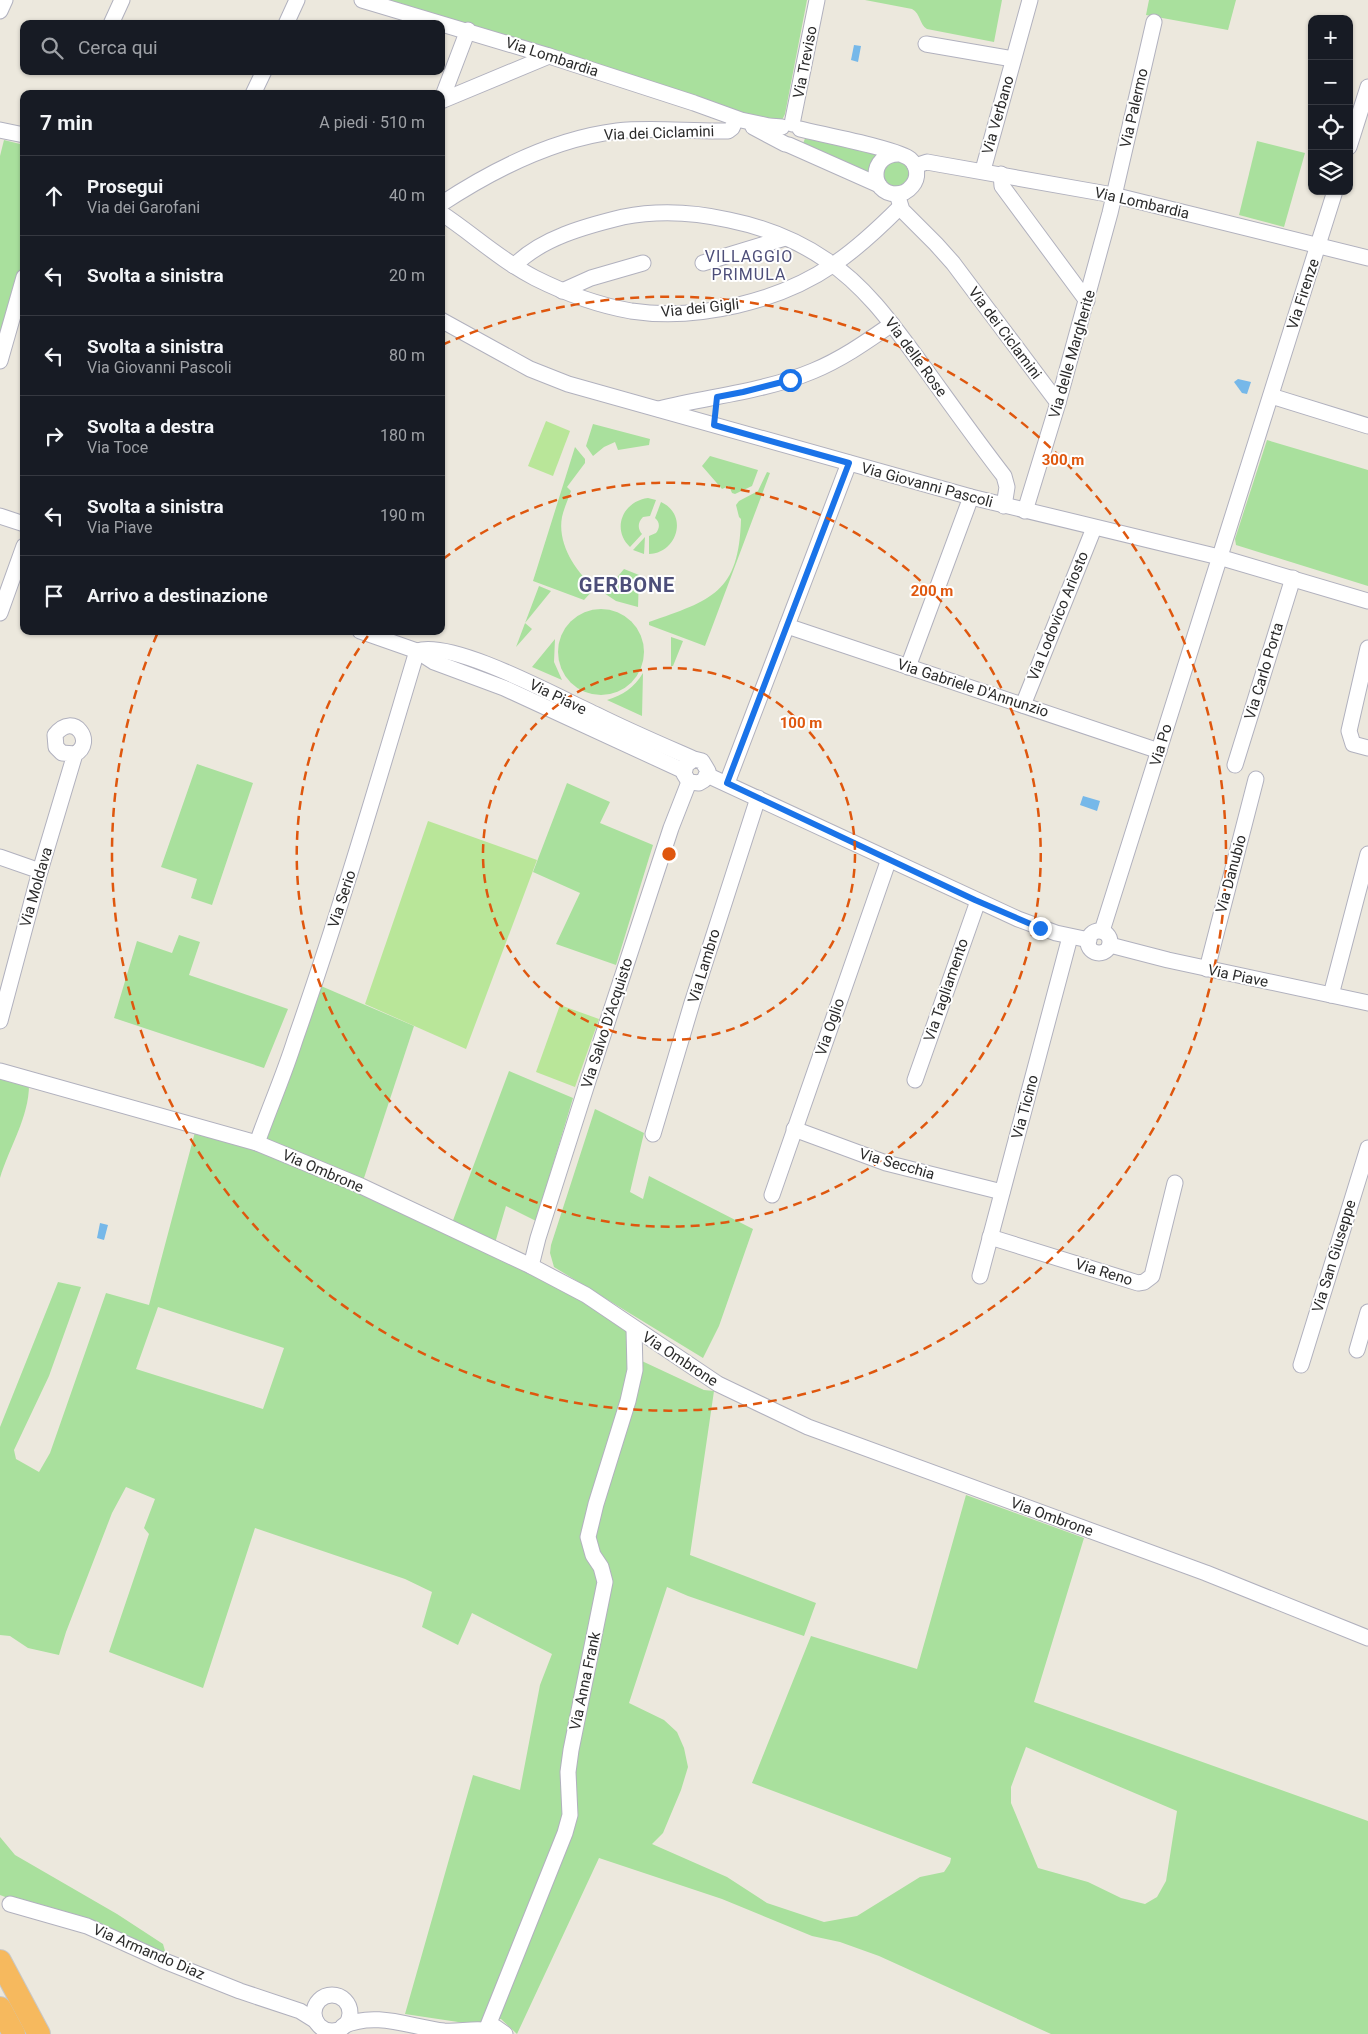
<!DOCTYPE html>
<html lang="it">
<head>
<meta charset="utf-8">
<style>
  body { margin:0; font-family:Roboto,sans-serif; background:#20242c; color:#f1f3f6 }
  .controls { position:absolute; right:15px; top:15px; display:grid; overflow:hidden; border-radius:10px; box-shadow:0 1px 4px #0004 }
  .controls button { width:45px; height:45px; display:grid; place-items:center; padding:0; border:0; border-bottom:1px solid #363941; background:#171b24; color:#f1f3f6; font:25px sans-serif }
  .stop { position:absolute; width:15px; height:15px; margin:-11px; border:4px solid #1a73e8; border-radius:50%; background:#fff }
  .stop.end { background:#1a73e8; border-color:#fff; box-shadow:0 1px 5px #0008 }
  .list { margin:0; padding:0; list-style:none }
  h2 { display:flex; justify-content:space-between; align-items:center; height:65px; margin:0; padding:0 20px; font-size:21px }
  h2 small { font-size:16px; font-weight:400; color:#9ea1a6 }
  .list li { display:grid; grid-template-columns:32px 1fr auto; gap:15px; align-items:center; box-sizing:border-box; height:80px; padding:0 20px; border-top:1px solid #363941 }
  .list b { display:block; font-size:19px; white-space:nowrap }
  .list p { margin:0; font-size:16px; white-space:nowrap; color:#9ea1a6 }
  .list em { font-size:16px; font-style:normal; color:#9ea1a6 }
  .icon { flex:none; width:28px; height:28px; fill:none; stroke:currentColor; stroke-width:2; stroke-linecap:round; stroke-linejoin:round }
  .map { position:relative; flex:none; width:1368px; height:2034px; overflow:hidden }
  .search { position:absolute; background:#171b24; box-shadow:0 1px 4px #0004; left:20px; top:20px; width:425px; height:55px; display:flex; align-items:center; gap:12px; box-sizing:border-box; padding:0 18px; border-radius:10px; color:#9ea1a6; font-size:19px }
  .panel { position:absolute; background:#171b24; box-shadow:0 1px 4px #0004; left:20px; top:90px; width:425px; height:545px; border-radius:10px }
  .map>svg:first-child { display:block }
  .green { fill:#a9e09d; fill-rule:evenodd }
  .pitch { fill:#b9e699 }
  .water { fill:#76b8e9 }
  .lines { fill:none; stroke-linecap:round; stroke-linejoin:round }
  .minor-casing { stroke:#b1b1be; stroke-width:17 }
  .highway-casing { stroke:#c8c8c8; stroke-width:24 }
  .minor { stroke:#fff; stroke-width:15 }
  .highway { stroke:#f6b95e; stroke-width:22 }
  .route { stroke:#1a73e8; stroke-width:6 }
  .ring { fill:none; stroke:#df570e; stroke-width:2.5; stroke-dasharray:9 6 }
  .labels { text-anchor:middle; stroke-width:4; stroke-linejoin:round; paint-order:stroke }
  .street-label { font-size:15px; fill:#2b2b2b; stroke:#fff }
  .neighbourhood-label { font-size:16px; letter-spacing:1px; fill:#4d4e79; stroke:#fff }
  .district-label { font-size:20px; font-weight:bold; letter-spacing:1px; fill:#4d4e79; stroke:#fff }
  .centre { fill:#df570e; stroke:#fff; stroke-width:2.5 }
  .ring-label { font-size:15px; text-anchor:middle; font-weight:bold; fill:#df570e; stroke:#fff; stroke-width:4; stroke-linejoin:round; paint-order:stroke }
</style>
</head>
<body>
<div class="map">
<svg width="1368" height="2034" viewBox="0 0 1368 2034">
  <rect width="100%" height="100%" fill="#ece8dd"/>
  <g class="green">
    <path d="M 386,0 L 807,0 L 785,114 L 782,120 C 737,116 694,96 651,82 C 563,54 475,26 386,0 Z"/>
    <path d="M 865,0 L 1002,0 L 994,42 L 927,29 C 919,24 921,14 912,9 Z"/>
    <polygon points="1149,0 1236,0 1228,30 1146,15"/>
    <polygon points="806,136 874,153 876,156 870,176 802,146"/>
    <polygon points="4,140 24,145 24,261 0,347 0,156"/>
    <polygon points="1257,141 1305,153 1284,227 1239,215"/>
    <circle cx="896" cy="174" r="13"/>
    <polygon points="593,424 650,439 649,445 618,450 615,442 604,447 593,456 586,446"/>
    <polygon points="1267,440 1368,470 1368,586 1236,545 1235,539"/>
    <path d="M 575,447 L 585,459 L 585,463 L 567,487 L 571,491 C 568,500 564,508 562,517 C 557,544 576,572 595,588 L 584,600 L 533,581 Z"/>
    <polygon points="710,456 758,470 752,486 735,494 732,493 729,486 722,489 702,466"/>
    <path d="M 767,472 L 770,473 L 705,646 L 649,625 L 649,622 C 712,600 739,593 741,519 L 739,517 L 736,505 L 739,501 L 758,491 Z"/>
    <path d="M 648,498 L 656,500 L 650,516 L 643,517 C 637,523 638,529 642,534 L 630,547 C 611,529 623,501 648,498 Z"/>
    <path d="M 661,502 C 689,515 677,553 649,554 L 649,536 L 656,533 C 660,528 660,522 655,518 Z"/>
    <polygon points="645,537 644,554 633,550"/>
    <polygon points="624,569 639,575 638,607 616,601 604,593"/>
    <polygon points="539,586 551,591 525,623 532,629 516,647"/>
    <circle cx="601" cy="652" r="43"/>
    <polygon points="671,637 683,641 673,666 671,666"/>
    <polygon points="555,639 554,662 562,680 532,667"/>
    <path d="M 643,673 L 642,716 L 607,700 C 623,695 634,688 643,673 Z"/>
    <polygon points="197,764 253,783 212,905 191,898 197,879 161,867"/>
    <polygon points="567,783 610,802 600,823 653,845 616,965 556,944 580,893 533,872"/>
    <polygon points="179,935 200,942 189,975 288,1009 264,1068 114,1018 137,941 172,953"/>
    <polygon points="321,986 414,1026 363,1181 266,1141"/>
    <polygon points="509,1071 573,1098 536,1221 506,1206 495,1243 452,1223"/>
    <path d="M 0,1076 L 29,1085 C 29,1117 9,1148 0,1178 Z"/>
    <polygon points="595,1109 644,1133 630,1192 643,1199 649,1176 753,1229 719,1326 703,1358 554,1267 550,1253 551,1245"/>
    <path d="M 195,1132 L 253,1150 L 359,1190 L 530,1271 L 587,1303 L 627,1332 L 629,1355 L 704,1390 L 714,1391 L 690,1555 L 816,1603 L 804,1636 L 688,1596 L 667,1587 L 629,1703 L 664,1720 L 677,1732 L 684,1748 L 688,1767 L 681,1790 L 663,1833 L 652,1844 L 727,1877 L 767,1903 L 824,1922 L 857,1916 L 920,1877 L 944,1872 L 950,1863 L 951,1858 L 752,1783 L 811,1636 L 917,1669 L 966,1495 L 1084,1538 L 1034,1702 L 1368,1821 L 1368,2034 L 1051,2034 L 879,1956 L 840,1942 L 812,1936 L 722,1899 L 599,1858 L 517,2034 L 501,2019 L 489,2019 L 478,2025 L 405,2014 L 473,1775 L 520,1790 L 540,1685 L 552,1654 L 472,1613 L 458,1645 L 422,1627 L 432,1592 L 405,1579 L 255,1528 L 203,1688 L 109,1652 L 149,1534 L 144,1528 L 155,1499 L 126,1487 L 112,1513 L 66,1632 L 59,1655 L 28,1648 L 10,1636 L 0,1635 L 0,1427 L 58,1282 L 81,1287 L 49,1376 L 14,1450 L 16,1459 L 39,1472 L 50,1453 L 106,1293 L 149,1305 ZM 158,1307 L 284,1348 L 263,1409 L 136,1369 ZM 1026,1747 L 1177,1811 L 1166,1881 L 1157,1897 L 1145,1904 L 1121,1898 L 1088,1882 L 1038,1868 L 1011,1803 L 1011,1787 Z"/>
    <polygon points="0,1837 15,1855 117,1914 163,1944 165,1951 164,1957 0,1895"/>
  </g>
  <g class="pitch">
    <polygon points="546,421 570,431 553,476 528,466"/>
    <polygon points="428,821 537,860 466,1049 365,1004"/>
    <polygon points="560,1005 599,1019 575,1087 536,1072"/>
  </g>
  <g class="water">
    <polygon points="854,45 861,46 858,62 851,60"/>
    <polygon points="1238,379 1251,382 1247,394 1242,393 1234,382"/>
    <polygon points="1083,796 1100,801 1097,811 1080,805"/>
    <polygon points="100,1223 108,1225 104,1240 97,1238"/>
  </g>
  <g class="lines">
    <g class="minor-casing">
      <g id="minor">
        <polyline points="362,0 549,56 694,103 741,120 769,126 782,127"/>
        <polyline points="0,11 5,0"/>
        <polyline points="111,24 122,0"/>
        <polyline points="286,24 297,0"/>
        <polyline points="926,44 1013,59"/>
        <polyline points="253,94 264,71"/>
        <polyline points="441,101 549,56"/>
        <polyline points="441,101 468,30"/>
        <polyline points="792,124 817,0"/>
        <polyline points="753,127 785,144"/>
        <path d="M 800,129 C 819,134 899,149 910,159 C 918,166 919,178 912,186 C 908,191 902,194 896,194 C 869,193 869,155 898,154"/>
        <polyline points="0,130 24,135"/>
        <polyline points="789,145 879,185"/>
        <polyline points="1349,147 1368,87"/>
        <polyline points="915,166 927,162 938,164 1113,195 1368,258"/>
        <polyline points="983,170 1030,0"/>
        <polyline points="1001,174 1002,186 1087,301"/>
        <polyline points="897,194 902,210 936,244 953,263 1058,403"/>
        <path d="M 441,204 C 494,169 553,139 617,131 C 653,127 691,132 728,131 L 732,128 L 736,119"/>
        <path d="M 441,213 C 473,234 500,260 535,278 C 565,293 597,305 631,311 C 697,321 779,302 834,264 C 858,248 879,228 900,207"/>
        <polyline points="703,263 785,238"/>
        <path d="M 514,266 C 541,238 586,226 623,217 C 658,210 694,212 729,220 C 763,227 797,240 826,260 C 867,287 895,328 923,366 C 950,403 976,440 1004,476 L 1007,487 L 1004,506"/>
        <polyline points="562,291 591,278 643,263"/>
        <polyline points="441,320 530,369 568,384 971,497 1219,557 1368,601"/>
        <polyline points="0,361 24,277"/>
        <polyline points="1271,396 1368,426"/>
        <path d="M 659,409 C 710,396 763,392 813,371 C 842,359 866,342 892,324"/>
        <polyline points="1025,511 1058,403 1110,213 1154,22"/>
        <polyline points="0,516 24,524"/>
        <polyline points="0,613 24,546"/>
        <polyline points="787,626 1159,751"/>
        <polyline points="360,631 417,651 434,662 504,688 684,771"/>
        <polyline points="1368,648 1349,731 1353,744 1368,748"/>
        <path d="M 417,651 C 453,639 561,699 597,715 C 629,731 662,745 694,759 L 702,761 L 708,771 L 704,780 L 699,783 L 689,782 L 684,774 L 686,765 L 694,759"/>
        <polyline points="908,667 971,497"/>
        <polyline points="1023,705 1094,528"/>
        <polyline points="1235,765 1293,578"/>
        <polyline points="707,775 1018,919 1056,933 1089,940"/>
        <polyline points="727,783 849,463"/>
        <polyline points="0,857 40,871"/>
        <polyline points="1102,931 1335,191"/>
        <circle cx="1099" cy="942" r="11"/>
        <polyline points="1110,945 1168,960 1368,1003"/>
        <polyline points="1207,969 1256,779"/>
        <polyline points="1331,995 1368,854"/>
        <path d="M 0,1021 L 40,871 L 75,754 C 96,743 74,710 55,735 L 56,747 L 62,753 L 75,754"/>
        <polyline points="0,1071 257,1143 361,1186 531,1266 586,1295 718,1384 808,1427 1206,1573 1368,1638"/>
        <polyline points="915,1080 978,901"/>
        <polyline points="794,1129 886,1163 1002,1192"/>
        <polyline points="653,1134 692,1003 758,798"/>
        <path d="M 257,1143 C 269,1109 284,1075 295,1040 C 340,912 378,781 417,651"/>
        <polyline points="772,1195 889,859"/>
        <polyline points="990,1237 1138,1283 1144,1282 1152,1276 1175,1183"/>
        <polyline points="531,1266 538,1238 588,1081 671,828 689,782"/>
        <polyline points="980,1276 1070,937"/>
        <polyline points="1357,1350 1368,1312"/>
        <polyline points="1301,1365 1368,1148"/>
        <polyline points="10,1904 87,1926 162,1960 240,1991 300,2011 316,2021"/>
        <circle cx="332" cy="2013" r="18"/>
        <path d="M 343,2026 C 376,2011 410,2027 444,2031 C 457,2032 470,2029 483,2030"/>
        <polyline points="487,2028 565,1833 570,1815 568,1772 571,1750 605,1582 601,1567 593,1555 588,1537 596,1504 628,1401 635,1370 634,1329"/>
        <polyline points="481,2033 487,2028 495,2027 505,2034"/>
      </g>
    </g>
    <g class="highway-casing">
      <g id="highway">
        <polyline points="0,1961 39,2034"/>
        <polyline points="0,2008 14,2034"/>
      </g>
    </g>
    <use href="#minor" class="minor"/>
    <use href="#highway" class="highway"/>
  </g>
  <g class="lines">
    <polyline class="route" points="790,380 743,392 717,397 714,425 849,463 727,783 975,900 1040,928"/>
  </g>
  <g class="ring">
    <circle cx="669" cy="854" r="186"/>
    <path d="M443 559A372 372 0 1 1 370 633"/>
    <path d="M442 345A557 557 0 1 1 158 632"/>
  </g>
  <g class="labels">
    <g class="street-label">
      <text transform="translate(552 57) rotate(18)" y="5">Via Lombardia</text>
      <text transform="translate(805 62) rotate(-79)" y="5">Via Treviso</text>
      <text transform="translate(1134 108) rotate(-77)" y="5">Via Palermo</text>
      <text transform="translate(998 115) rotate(-74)" y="5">Via Verbano</text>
      <text transform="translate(659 133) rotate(-2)" y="5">Via dei Ciclamini</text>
      <text transform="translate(1142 203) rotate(13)" y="5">Via Lombardia</text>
      <text transform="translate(1303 294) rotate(-72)" y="5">Via Firenze</text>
      <text transform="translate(700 308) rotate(-6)" y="5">Via dei Gigli</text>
      <text transform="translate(1005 333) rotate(53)" y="5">Via dei Ciclamini</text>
      <text transform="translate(1072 354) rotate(-74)" y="5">Via delle Margherite</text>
      <text transform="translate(916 357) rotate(54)" y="5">Via delle Rose</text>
      <text transform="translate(927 485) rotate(15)" y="5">Via Giovanni Pascoli</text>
      <text transform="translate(1058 616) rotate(-68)" y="5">Via Lodovico Ariosto</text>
      <text transform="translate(1264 671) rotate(-73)" y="5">Via Carlo Porta</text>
      <text transform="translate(973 688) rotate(18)" y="5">Via Gabriele D'Annunzio</text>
      <text transform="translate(558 697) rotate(26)" y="5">Via Piave</text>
      <text transform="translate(1161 745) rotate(-73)" y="5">Via Po</text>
      <text transform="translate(1231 874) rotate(-75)" y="5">Via Danubio</text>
      <text transform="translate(36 887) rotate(-74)" y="5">Via Moldava</text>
      <text transform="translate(342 899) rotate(-72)" y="5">Via Serio</text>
      <text transform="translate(704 966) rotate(-73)" y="5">Via Lambro</text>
      <text transform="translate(1238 976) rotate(12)" y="5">Via Piave</text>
      <text transform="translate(946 990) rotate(-71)" y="5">Via Tagliamento</text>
      <text transform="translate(607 1023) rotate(-72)" y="5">Via Salvo D'Acquisto</text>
      <text transform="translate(830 1027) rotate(-71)" y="5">Via Oglio</text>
      <text transform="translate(1025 1107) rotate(-75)" y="5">Via Ticino</text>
      <text transform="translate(897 1164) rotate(16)" y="5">Via Secchia</text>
      <text transform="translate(323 1171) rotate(23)" y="5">Via Ombrone</text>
      <text transform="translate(1334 1256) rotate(-73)" y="5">Via San Giuseppe</text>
      <text transform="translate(1104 1272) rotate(17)" y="5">Via Reno</text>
      <text transform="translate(680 1359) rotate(33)" y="5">Via Ombrone</text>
      <text transform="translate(1052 1517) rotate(20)" y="5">Via Ombrone</text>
      <text transform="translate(585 1681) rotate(-78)" y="5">Via Anna Frank</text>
      <text transform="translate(149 1952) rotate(23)" y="5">Via Armando Diaz</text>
    </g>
    <g class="neighbourhood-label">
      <text x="749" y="262">VILLAGGIO<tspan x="749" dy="18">PRIMULA</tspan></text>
    </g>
    <g class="district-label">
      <text x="627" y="592">GERBONE</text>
    </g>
  </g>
  <circle cx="669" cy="854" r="8" class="centre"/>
  <g class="ring-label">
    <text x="1063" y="465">300 m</text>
    <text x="932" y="596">200 m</text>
    <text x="801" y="728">100 m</text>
  </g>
</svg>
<div class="controls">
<button>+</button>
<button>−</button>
<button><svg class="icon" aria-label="locate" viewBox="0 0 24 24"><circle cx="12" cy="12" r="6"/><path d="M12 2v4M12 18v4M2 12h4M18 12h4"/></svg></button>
<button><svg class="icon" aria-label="layers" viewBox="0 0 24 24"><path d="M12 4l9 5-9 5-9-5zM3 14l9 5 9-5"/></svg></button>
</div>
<div class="stop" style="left:790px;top:380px"></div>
<div class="stop end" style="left:1040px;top:928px"></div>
<div class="search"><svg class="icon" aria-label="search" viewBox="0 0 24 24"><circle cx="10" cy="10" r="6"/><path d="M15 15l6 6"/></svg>Cerca qui</div>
<section class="panel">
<h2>7 min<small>A piedi · 510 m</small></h2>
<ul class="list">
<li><svg class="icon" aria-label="ahead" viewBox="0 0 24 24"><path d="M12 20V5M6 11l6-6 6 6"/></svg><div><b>Prosegui</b><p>Via dei Garofani</p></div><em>40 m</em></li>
<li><svg class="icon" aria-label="left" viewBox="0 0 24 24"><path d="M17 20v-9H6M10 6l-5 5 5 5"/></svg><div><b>Svolta a sinistra</b></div><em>20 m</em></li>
<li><svg class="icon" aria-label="left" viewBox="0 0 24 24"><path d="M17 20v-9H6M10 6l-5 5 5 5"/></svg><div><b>Svolta a sinistra</b><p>Via Giovanni Pascoli</p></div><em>80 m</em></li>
<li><svg class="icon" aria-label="right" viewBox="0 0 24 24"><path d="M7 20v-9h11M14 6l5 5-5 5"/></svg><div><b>Svolta a destra</b><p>Via Toce</p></div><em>180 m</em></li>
<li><svg class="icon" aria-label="left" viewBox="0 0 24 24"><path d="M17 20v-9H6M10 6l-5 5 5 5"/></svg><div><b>Svolta a sinistra</b><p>Via Piave</p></div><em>190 m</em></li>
<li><svg class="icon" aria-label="arrive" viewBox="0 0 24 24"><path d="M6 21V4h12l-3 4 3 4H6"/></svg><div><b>Arrivo a destinazione</b></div></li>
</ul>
</section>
</div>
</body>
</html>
